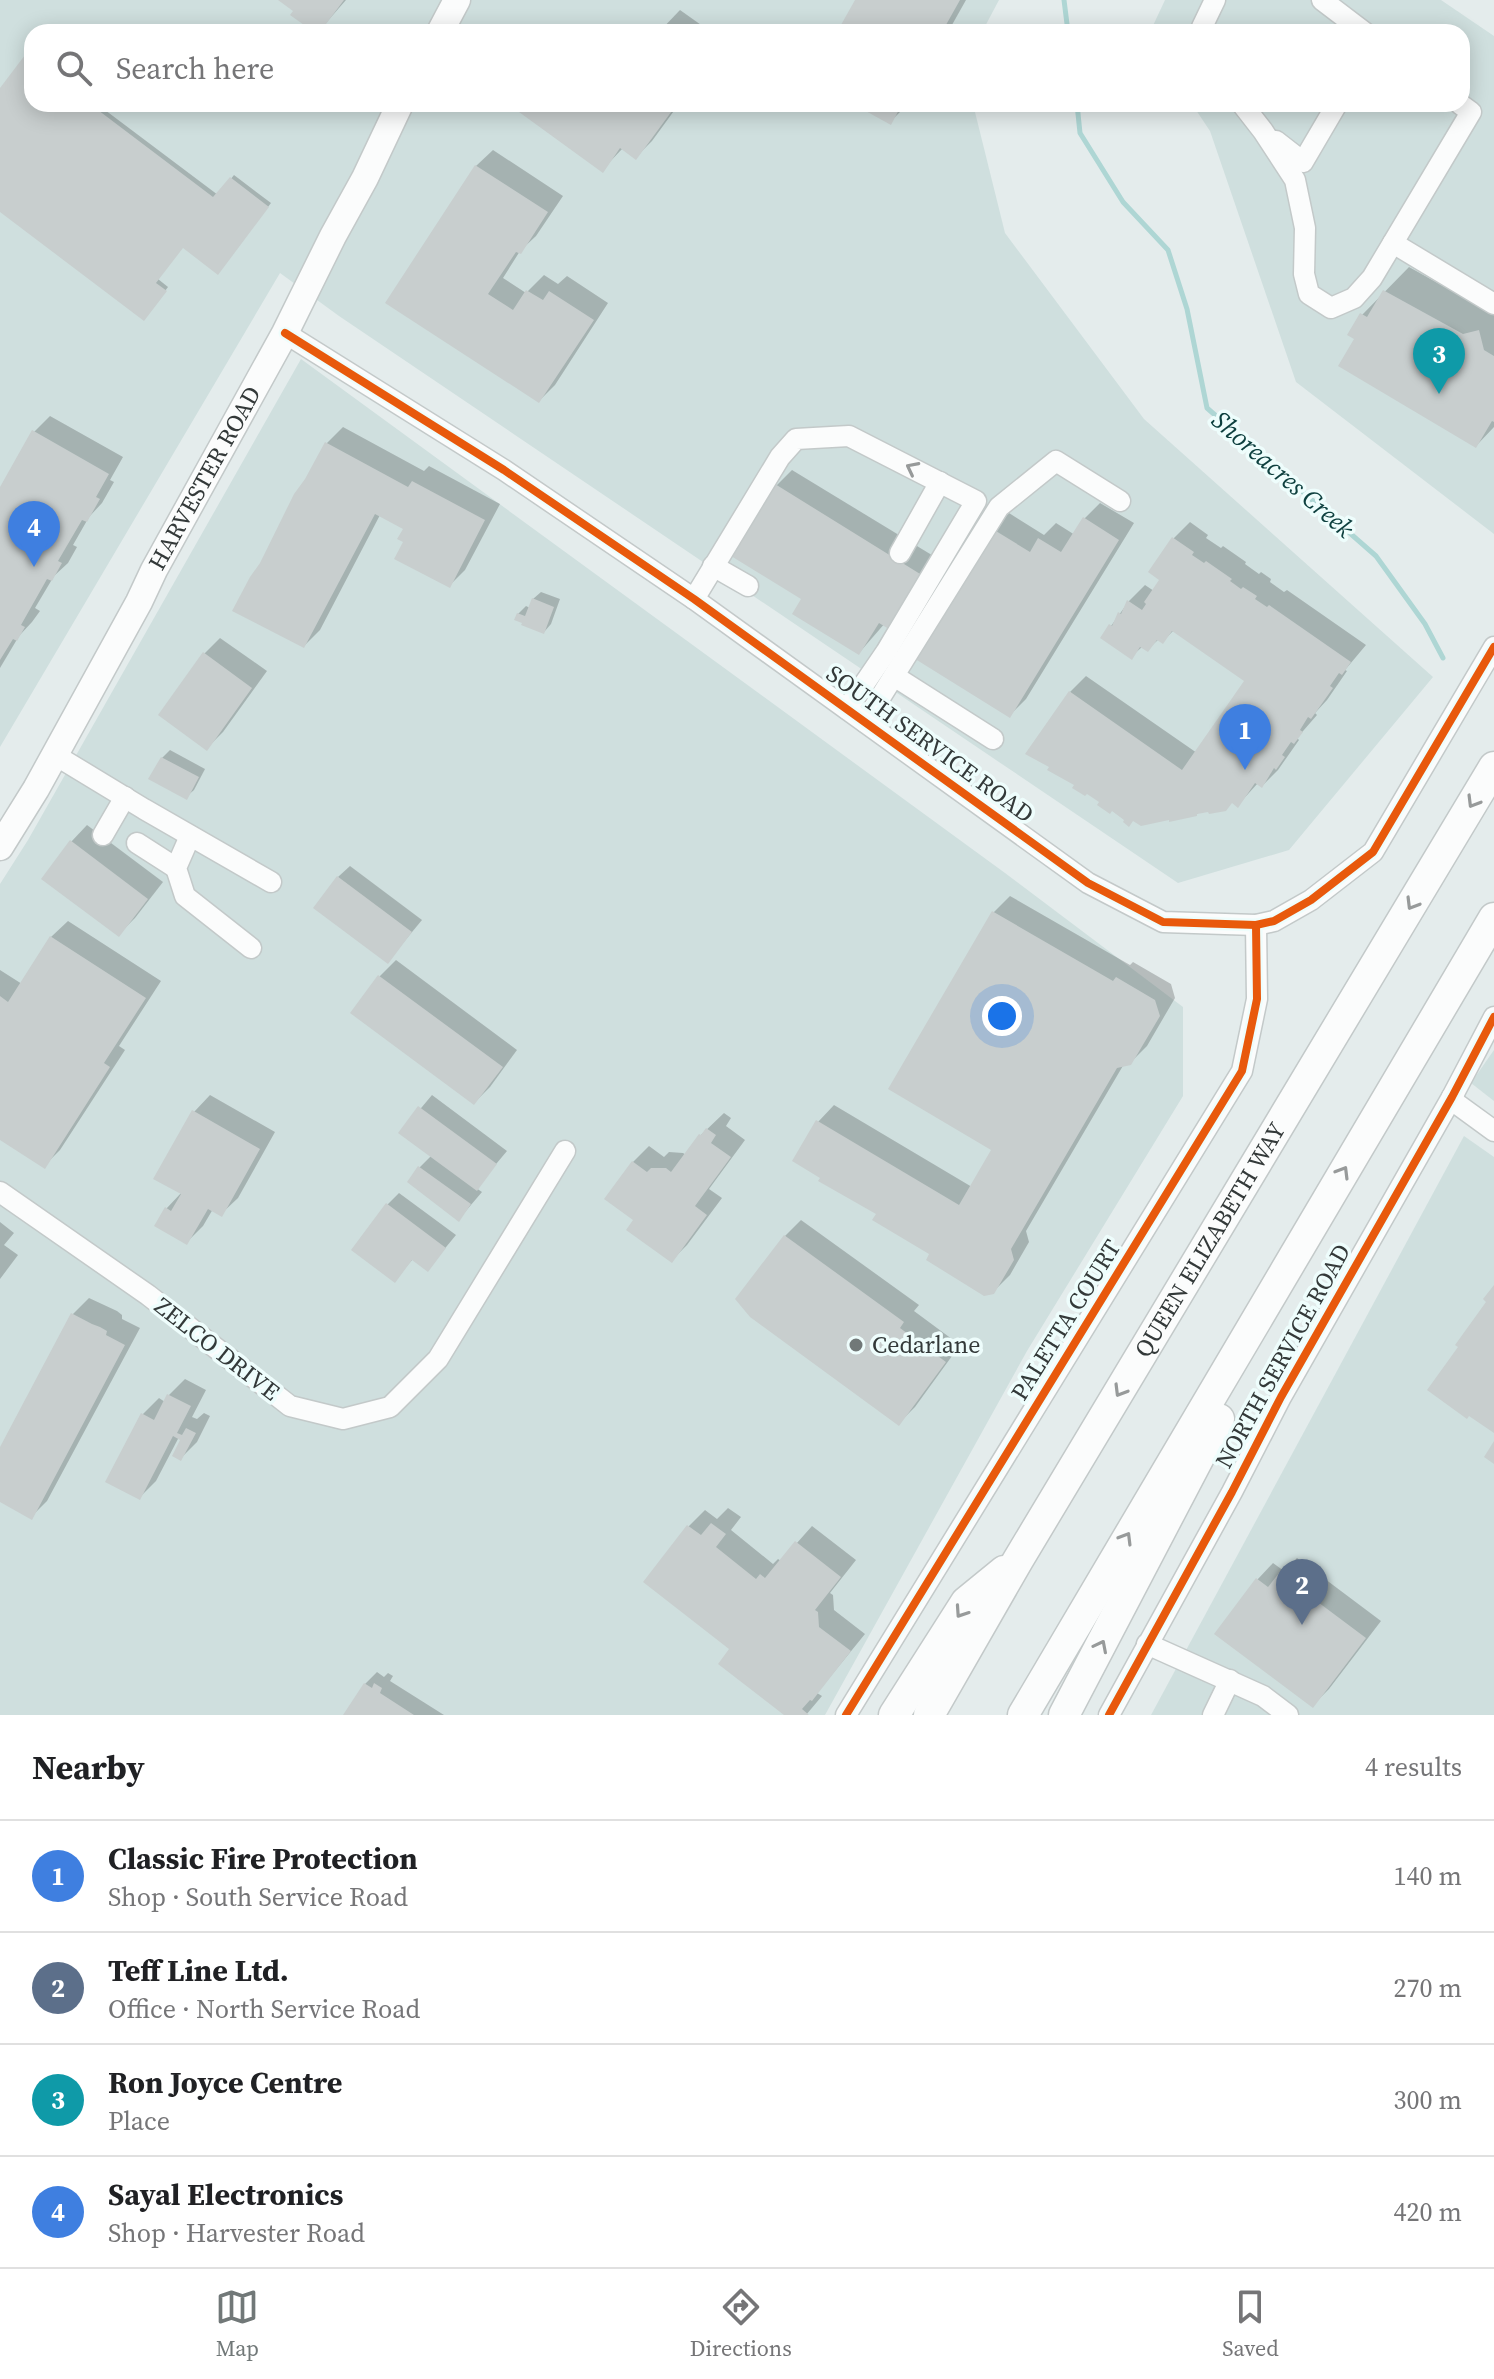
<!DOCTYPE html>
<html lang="en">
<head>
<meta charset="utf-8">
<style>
  body { margin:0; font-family:"Source Serif 4",serif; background:#f2f2f2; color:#202124 }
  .you { position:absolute; left:1002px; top:1016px; width:28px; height:28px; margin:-20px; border:6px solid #fff; border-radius:50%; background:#1a73e8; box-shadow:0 0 0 12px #1a73e833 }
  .badge { display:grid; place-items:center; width:52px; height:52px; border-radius:50%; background:#717878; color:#fff; font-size:26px; font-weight:700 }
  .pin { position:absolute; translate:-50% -66px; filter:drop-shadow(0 2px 4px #0008) }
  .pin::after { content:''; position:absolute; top:42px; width:28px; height:24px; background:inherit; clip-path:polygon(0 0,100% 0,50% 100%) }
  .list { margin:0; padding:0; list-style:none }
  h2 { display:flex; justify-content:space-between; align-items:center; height:104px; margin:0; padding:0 32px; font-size:34px }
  h2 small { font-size:26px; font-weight:400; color:#757577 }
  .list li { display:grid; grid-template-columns:52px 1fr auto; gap:24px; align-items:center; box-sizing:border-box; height:112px; padding:0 32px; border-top:2px solid #e0e0e0 }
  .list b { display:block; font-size:30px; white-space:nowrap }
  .list p { margin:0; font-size:26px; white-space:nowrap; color:#757577 }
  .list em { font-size:26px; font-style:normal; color:#757577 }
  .icon { flex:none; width:44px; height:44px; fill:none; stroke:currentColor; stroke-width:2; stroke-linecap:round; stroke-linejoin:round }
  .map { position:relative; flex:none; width:1494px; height:1715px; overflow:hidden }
  .search { position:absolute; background:#fff; box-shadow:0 4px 20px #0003; left:24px; right:24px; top:24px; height:88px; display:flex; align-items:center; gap:20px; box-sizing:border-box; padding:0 28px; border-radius:24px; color:#757577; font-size:30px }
  .sheet { height:552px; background:#fff }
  nav { display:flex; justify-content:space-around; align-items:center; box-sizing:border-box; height:112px; border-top:2px solid #e0e0e0; background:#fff; font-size:22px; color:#757577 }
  nav a { display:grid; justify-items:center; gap:4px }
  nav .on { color:#717878 }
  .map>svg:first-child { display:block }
  .built { fill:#cfdfde }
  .shadow { fill:#0003 }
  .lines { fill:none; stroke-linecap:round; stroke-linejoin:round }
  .stream { stroke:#aed6d4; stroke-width:5 }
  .building { fill:#c8cece }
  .minor-casing { stroke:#c3c9c9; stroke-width:23 }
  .major-casing { stroke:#c3c9c9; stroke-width:29 }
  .highway-casing { stroke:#c3c9c9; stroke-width:33 }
  .minor { stroke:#fbfcfc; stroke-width:20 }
  .major { stroke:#fbfcfc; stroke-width:26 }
  .highway { stroke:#fbfcfc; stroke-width:30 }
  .cycleway-casing { stroke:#eefdfc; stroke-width:13 }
  .cycleway { stroke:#e8590c; stroke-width:8 }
  .oneway { stroke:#979a9a }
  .poi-dot { fill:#717878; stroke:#eefdfc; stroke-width:3 }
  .labels { text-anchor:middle; stroke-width:7; stroke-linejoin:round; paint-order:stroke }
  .street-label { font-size:24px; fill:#333939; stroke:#eefdfc }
  .poi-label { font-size:24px; fill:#333939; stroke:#eefdfc; text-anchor:start }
  .water-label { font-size:26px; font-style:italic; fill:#0e403f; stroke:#eefdfc }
</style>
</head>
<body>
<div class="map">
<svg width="1494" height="1715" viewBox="0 0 1494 1715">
  <rect width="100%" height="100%" fill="#e4ecec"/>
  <g class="built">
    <polygon points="0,0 999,0 982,32 32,32 32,104 973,104 1005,233 1144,419 1433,677 1289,850 1178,883 339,316 280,273 0,747"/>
    <polygon points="1165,0 1441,0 1494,36 1494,534 1296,382 1210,131 1192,104 1462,104 1462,32 1150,32"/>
    <polygon points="301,359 1005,873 1183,1007 1183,1096 1027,1351 825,1715 0,1715 0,884 28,840"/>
    <polygon points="1494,1050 1494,1101 1471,1083"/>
    <polygon points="1464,1136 1494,1157 1494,1715 1151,1715"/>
  </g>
  <g class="shadow">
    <polygon points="282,0 346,0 318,32"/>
    <polygon points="857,0 966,0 948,32 839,32"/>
    <polygon points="680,10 711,32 659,32"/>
    <polygon points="546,27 553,32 540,32"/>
    <polygon points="30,53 32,55 32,104 97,104 218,195 234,175 271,203 221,269 183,246 158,279 168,287 147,315 0,209 0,92"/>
    <polygon points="511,104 679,104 652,141 636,157 623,148 602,170"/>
    <polygon points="858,104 908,104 890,122"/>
    <polygon points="493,150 563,196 536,236 520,251 503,278 526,293 544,275 558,284 567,276 608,303 555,385 539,401 388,303 476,166"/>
    <polygon points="1409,267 1488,311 1494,309 1494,427 1476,446 1357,339 1362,315"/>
    <polygon points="50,416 123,457 110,480 114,482 102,503 89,517 73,545 77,547 68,563 54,576 35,608 40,611 32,622 19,636 0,668 0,491 34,432"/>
    <polygon points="343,427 424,471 429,466 500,504 465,570 449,586 406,541 406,528 380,515 320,630 304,646 262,564 327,443"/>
    <polygon points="792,470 940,560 859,653 804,599 776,486"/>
    <polygon points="1100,503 1134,523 1026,699 1010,715 993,529 1009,513 1044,535 1056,523 1075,535 1084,519"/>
    <polygon points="1190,522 1208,535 1206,538 1221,548 1223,546 1246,562 1245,564 1259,574 1261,572 1271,579 1270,582 1284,592 1287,590 1366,645 1345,670 1347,671 1327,700 1315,713 1317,715 1297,738 1299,740 1278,770 1262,786 1258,783 1238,805 1233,802 1200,811 1196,815 1070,692 1086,676 1197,753 1246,681 1174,630 1163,641 1159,639 1148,649 1143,646 1131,657 1111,626 1129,601 1145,585 1154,591 1162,579 1174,538"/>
    <polygon points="541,592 560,599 551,624 544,632 518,614 526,606 530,608 533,599"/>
    <polygon points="220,638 267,671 223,732 207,748 204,654"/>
    <polygon points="170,750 205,769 194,790 186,797 162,758"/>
    <polygon points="87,825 163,882 135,918 119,934 71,842"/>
    <polygon points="350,866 422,920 388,961 338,877"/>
    <polygon points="1010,896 1130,965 1133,962 1171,984 1175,998 1147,1046 1130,1063 1124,1064 1026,1231 1029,1242 1010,1275 993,1292 932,1253 878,1214 818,1122 834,1105 972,1187 994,1150 891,1089 994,912"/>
    <polygon points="68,921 161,981 119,1046 125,1050 60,1150 44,1166 0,1138 0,970 22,984 51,937"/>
    <polygon points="396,960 517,1050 490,1087 474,1103 353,1013 380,976"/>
    <polygon points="210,1095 275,1132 238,1198 221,1214 213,1209 203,1226 187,1242 166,1209 182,1192 194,1112"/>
    <polygon points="432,1095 507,1151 476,1188 482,1192 459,1219 419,1168 432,1155 401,1132"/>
    <polygon points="724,1113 731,1118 726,1126 745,1140 709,1189 722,1198 687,1245 671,1261 636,1220 607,1198 633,1162 649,1146 664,1157 669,1152 683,1153 686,1155 701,1135"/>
    <polygon points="399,1193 456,1235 428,1269 414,1258 394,1280 387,1205"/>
    <polygon points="801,1220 919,1305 914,1311 960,1345 915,1407 899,1423 785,1236"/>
    <polygon points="0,1222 14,1233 4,1245 18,1255 0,1279"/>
    <polygon points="89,1298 117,1311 122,1315 122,1319 140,1328 47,1501 31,1517 0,1500 0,1451 73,1314"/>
    <polygon points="185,1379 206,1390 192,1417 197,1419 204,1413 210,1416 197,1442 181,1458 182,1439 179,1437 156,1481 140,1497 143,1414 159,1398 165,1402 169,1395"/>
    <polygon points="728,1508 741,1517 731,1530 773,1564 778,1559 781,1561 812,1526 856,1560 830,1593 833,1595 834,1610 865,1634 817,1693 822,1696 806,1715 787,1715 732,1649 645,1581 689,1526 705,1510 717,1519"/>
    <polygon points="1297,1558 1381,1621 1329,1689 1313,1705 1257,1580 1273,1563 1284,1571"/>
    <polygon points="377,1672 384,1677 388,1673 393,1676 390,1681 444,1715 345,1715 365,1684"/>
  </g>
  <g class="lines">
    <g class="stream">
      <polyline points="1064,0 1068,32"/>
      <polyline points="1077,104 1080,133 1123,202 1168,250 1187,309 1207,408 1376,556 1425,624 1443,658"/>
    </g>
  </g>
  <g class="building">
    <polygon points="278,0 344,0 320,32 314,32 290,15 293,11"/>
    <polygon points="855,0 960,0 942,32 837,32"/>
    <polygon points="25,55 32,60 32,104 90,104 213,197 230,177 269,207 218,275 183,248 156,283 167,291 144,321 0,212 0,88"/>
    <polygon points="508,104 677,104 636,160 620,148 603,173"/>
    <polygon points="853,104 902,104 891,125"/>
    <polygon points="475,165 548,212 521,254 516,252 488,294 513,310 526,290 543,300 549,291 594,320 539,403 385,303"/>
    <polygon points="1383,290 1463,334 1479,330 1484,350 1494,356 1494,422 1492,421 1476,448 1338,366 1354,339 1347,335 1360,313 1367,317"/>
    <polygon points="32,430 109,474 96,497 100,499 87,522 82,520 58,561 62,563 52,581 47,579 21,625 25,627 17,641 13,639 0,660 0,487"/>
    <polygon points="325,442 408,487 412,481 485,520 450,588 394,559 403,542 397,539 403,529 375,514 304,648 232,611 250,577 260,563 294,494 305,479"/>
    <polygon points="775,484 925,577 892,631 879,623 859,655 792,614 801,599 731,556"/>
    <polygon points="1083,517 1119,540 1010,718 912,657 991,528 1030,552 1038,538 1061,552"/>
    <polygon points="1172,537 1194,552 1192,555 1204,563 1206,561 1232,579 1230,581 1241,589 1243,587 1257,596 1255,599 1267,607 1269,605 1351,662 1342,675 1339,673 1330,686 1333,688 1311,719 1308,717 1300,730 1303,732 1294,744 1291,742 1282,755 1285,757 1276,770 1274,768 1262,788 1255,783 1238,808 1232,803 1226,811 1209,814 1208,812 1197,814 1197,816 1169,822 1169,820 1141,826 1133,821 1129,827 1123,822 1124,820 1112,811 1110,814 1097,805 1099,802 1087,794 1085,796 1072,788 1074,785 1047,770 1049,767 1025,754 1069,691 1182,770 1244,681 1172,631 1163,644 1157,640 1148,652 1140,647 1132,660 1100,638 1109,624 1112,626 1118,612 1121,614 1127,600 1142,610 1146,604 1144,602 1159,580 1148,572"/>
    <polygon points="532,598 554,607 544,634 521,625 522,623 514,620 517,613 525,616"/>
    <polygon points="203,652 252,688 207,751 158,715"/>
    <polygon points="161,757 199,777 187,800 148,779"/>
    <polygon points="70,840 148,899 119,937 41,879"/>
    <polygon points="337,876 412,932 388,964 313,908"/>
    <polygon points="992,911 1113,981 1116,977 1155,1000 1160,1016 1131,1065 1117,1068 1011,1249 1014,1260 994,1294 984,1296 926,1260 929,1254 872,1220 876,1214 818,1181 820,1178 792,1161 816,1120 959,1205 991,1150 888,1089"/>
    <polygon points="50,936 146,998 104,1063 110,1067 45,1169 0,1140 0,996 8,1002"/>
    <polygon points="378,975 503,1067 474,1105 350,1013"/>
    <polygon points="418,1106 497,1164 477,1191 398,1133"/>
    <polygon points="192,1110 260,1149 222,1217 208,1209 187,1245 154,1226 165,1207 171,1211 181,1194 153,1179"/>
    <polygon points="706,1128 716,1135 711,1143 731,1157 695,1206 707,1215 672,1263 626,1230 633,1220 604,1199 632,1161 647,1172 651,1168 666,1168 671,1172 699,1134 701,1135"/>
    <polygon points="418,1166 471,1204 459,1222 407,1182"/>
    <polygon points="386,1203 446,1248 428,1272 412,1260 395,1283 351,1250"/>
    <polygon points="784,1235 904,1322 900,1328 946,1362 899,1426 750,1317 735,1299"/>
    <polygon points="1494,1285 1494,1433 1469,1416 1467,1419 1427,1390 1458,1347 1455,1345 1486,1302 1483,1299"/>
    <polygon points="71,1313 92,1324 100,1327 107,1331 106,1335 125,1345 32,1520 0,1502 0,1447"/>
    <polygon points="167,1394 191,1406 177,1433 182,1435 186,1428 196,1433 181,1461 172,1456 180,1440 173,1436 140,1500 105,1482 141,1413 154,1420"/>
    <polygon points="1494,1441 1494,1464 1484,1457"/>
    <polygon points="711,1523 726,1534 716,1547 756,1579 760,1574 765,1578 795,1541 841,1577 815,1610 818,1612 819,1627 851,1651 812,1701 810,1700 802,1709 809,1715 784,1715 718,1664 729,1649 643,1582 687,1525 701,1535"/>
    <polygon points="1279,1573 1366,1638 1313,1708 1214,1634 1256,1578 1268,1587"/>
    <polygon points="364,1683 372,1688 374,1683 382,1688 380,1693 414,1715 343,1715"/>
  </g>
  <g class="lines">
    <g class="minor-casing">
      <g id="minor">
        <polyline points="1322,0 1364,32"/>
        <polyline points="1202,32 1202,27 1215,0"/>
        <polyline points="1242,104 1263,131 1295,180 1305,228 1304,274 1309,294 1331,308 1354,298 1372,278 1471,112 1460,104"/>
        <polyline points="1276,141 1303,162 1337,104"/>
        <polyline points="1393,243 1494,304"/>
        <polyline points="285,333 504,470 694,599 1088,883 1163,922 1256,925 1274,921 1311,900 1373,852 1494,647"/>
        <polyline points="900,553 940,482"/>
        <polyline points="713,566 748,586"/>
        <polyline points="694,599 780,457 796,439 849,436 976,501 886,652 847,709"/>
        <polyline points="894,676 993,739"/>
        <polyline points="865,722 999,507 1056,461 1120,501"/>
        <polyline points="55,755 144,809 271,882"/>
        <polyline points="103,835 125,797"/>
        <polyline points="190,836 176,868 185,896 251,948"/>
        <polyline points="137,843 176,868"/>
        <polyline points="1452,1097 1457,1104 1494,1131"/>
        <polyline points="0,1192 148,1295 290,1406 343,1419 390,1407 438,1359 565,1151"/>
        <polyline points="1147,1644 1263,1696 1288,1715"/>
        <polyline points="846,1715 1242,1071 1257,999 1256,925"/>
        <polyline points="1109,1715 1232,1492 1281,1397 1452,1097 1494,1017"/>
        <polyline points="1213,1715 1230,1680"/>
      </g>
    </g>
    <g class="major-casing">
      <g id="major">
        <polyline points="440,32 457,0"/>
        <path id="s1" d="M 0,847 L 36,789 L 139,602 L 154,570 L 285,333 L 333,236 L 365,178 L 400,104"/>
      </g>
    </g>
    <g class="highway-casing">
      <g id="highway">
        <polyline points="894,1715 966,1602 1004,1571"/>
        <path id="s2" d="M 929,1715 L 1018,1560 L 1494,767"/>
        <polyline points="1023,1715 1494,918"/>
        <polyline points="1064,1715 1219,1419"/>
      </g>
    </g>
    <use href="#minor" class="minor"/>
    <use href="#major" class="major"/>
    <use href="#highway" class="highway"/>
    <g class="cycleway-casing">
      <g id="cycleway">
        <polyline points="285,333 504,470 694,599 1088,883 1163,922 1256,925 1274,921 1311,900 1373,852 1494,647"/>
        <polyline points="846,1715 1242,1071 1257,999 1256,925"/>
        <polyline points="1109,1715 1232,1492 1281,1397 1452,1097 1494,1017"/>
      </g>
    </g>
    <use href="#cycleway" class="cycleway"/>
  </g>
  <defs><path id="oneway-chevron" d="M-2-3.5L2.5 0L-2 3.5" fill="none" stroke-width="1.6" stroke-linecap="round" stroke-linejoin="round" transform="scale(2)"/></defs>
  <g class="oneway">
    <use href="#oneway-chevron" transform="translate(912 468) rotate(-153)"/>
    <use href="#oneway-chevron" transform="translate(1473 802) rotate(121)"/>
    <use href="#oneway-chevron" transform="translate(1412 904) rotate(121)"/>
    <use href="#oneway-chevron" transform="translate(1343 1172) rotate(-59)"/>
    <use href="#oneway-chevron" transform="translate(1120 1391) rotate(121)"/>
    <use href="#oneway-chevron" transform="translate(1126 1538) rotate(-59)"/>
    <use href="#oneway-chevron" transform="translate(961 1612) rotate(124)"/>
    <use href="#oneway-chevron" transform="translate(1101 1646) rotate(-63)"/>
  </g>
  <circle class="poi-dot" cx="856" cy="1345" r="8"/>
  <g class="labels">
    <g class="street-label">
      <text dy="8" stroke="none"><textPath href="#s1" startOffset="422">HARVESTER ROAD</textPath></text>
      <text transform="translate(930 744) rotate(36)" y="8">SOUTH SERVICE ROAD</text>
      <text dy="8" stroke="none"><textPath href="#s2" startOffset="552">QUEEN ELIZABETH WAY</textPath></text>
      <text transform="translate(1066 1320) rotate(-58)" y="8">PALETTA COURT</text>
      <text transform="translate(217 1349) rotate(38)" y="8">ZELCO DRIVE</text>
      <text transform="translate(1283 1356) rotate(-61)" y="8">NORTH SERVICE ROAD</text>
    </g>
    <g class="poi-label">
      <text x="872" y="1353">Cedarlane</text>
    </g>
    <g class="water-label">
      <text transform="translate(1283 474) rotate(41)" y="9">Shoreacres Creek</text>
    </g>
  </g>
</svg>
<div class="you"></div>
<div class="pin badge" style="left:1245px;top:770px;background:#3f7fe0">1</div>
<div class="pin badge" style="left:1302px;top:1625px;background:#5c6f8a">2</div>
<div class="pin badge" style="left:1439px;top:394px;background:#0f9aa8">3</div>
<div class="pin badge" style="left:34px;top:567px;background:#3f7fe0">4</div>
<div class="search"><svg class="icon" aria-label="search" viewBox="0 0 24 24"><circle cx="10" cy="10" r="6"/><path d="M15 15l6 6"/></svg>Search here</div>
</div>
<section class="sheet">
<h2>Nearby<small>4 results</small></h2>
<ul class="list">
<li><span class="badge" style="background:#3f7fe0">1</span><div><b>Classic Fire Protection</b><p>Shop · South Service Road</p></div><em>140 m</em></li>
<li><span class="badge" style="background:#5c6f8a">2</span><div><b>Teff Line Ltd.</b><p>Office · North Service Road</p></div><em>270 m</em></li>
<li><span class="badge" style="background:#0f9aa8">3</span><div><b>Ron Joyce Centre</b><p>Place</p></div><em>300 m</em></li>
<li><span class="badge" style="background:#3f7fe0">4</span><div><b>Sayal Electronics</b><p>Shop · Harvester Road</p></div><em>420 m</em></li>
</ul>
</section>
<nav>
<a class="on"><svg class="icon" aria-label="map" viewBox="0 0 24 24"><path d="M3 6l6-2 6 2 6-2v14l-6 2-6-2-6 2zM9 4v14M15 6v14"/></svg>Map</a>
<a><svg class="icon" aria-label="directions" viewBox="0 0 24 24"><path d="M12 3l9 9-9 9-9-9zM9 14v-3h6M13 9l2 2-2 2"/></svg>Directions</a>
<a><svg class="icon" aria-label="saved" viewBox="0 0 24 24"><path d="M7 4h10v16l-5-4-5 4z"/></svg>Saved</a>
</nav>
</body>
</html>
